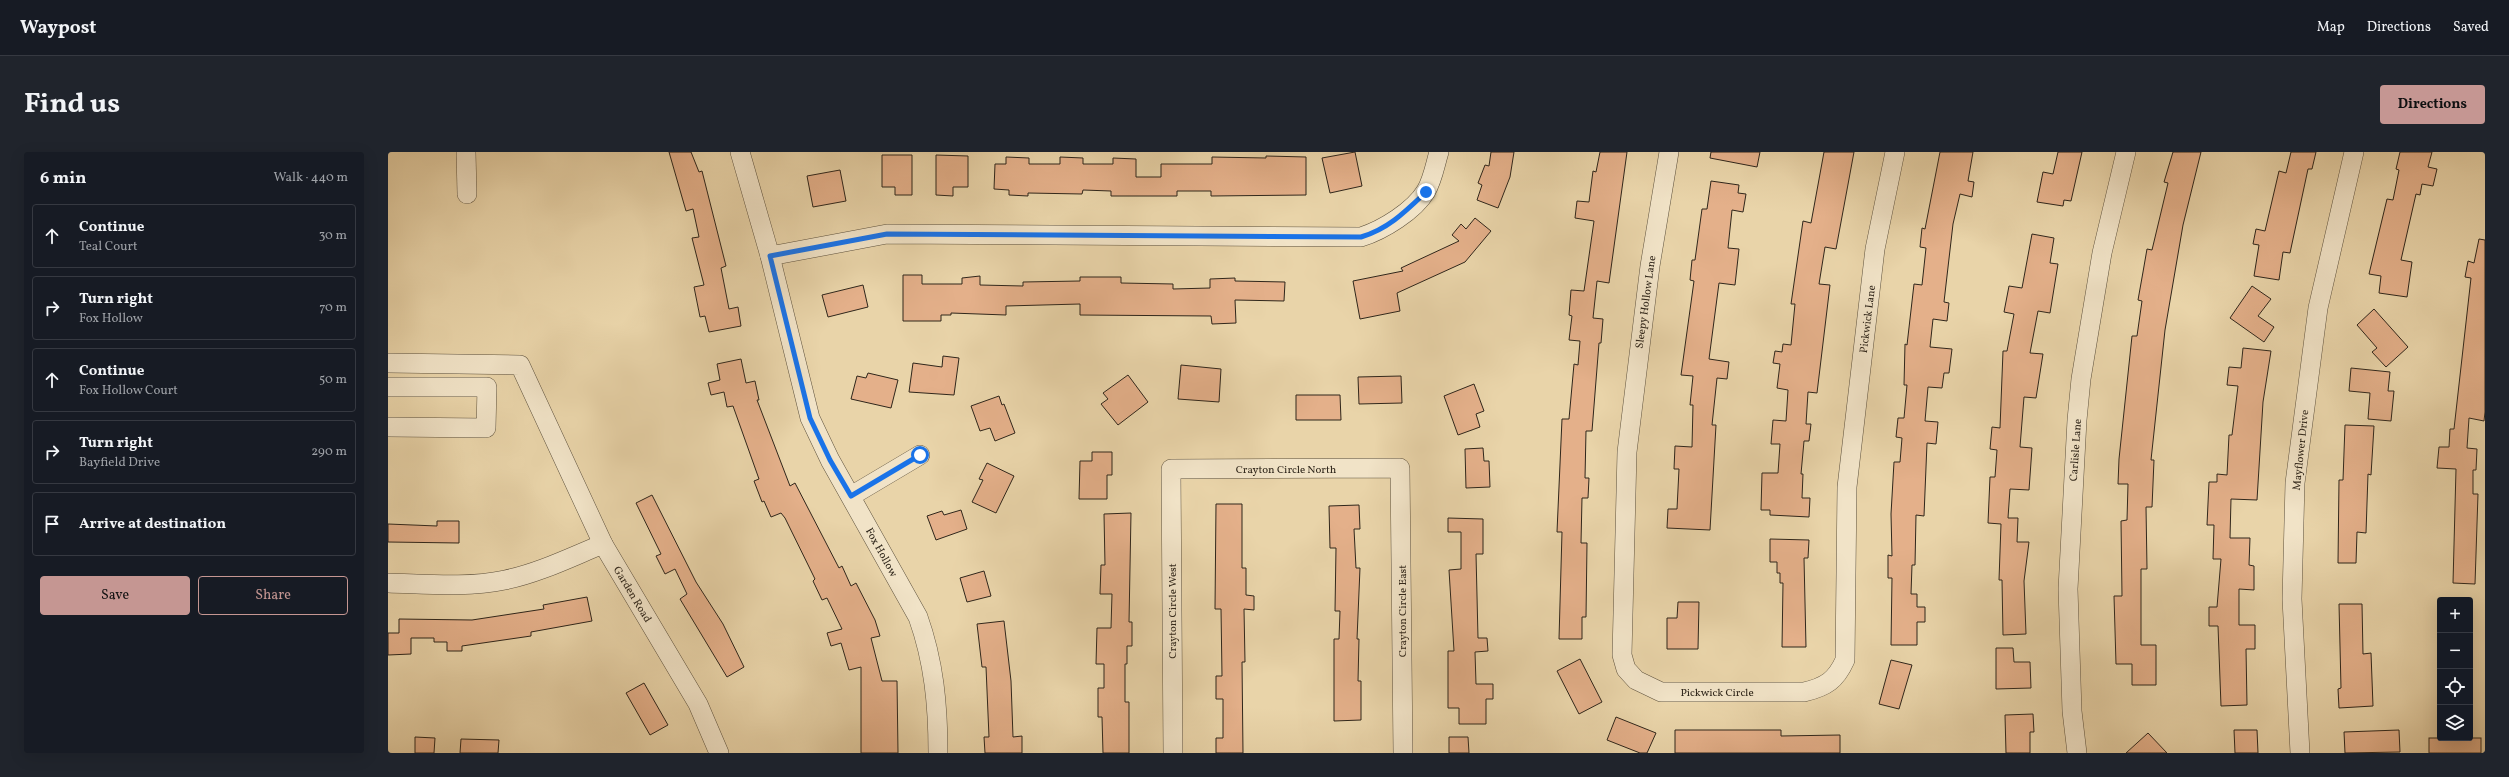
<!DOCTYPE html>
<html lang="en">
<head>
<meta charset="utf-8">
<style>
  body { margin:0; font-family:Vollkorn,serif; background:#20242c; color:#f1f3f6 }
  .controls { position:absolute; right:12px; bottom:12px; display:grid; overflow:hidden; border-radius:4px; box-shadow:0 4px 16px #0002 }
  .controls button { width:36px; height:36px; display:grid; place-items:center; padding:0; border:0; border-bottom:1px solid #363941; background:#171b24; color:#f1f3f6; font:20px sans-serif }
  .stop { position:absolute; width:12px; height:12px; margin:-9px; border:3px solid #1a73e8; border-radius:50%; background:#fff }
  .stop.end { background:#1a73e8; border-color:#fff; box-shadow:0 1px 4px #0008 }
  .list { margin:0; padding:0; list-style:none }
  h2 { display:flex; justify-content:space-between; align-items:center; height:52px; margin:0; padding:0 16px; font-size:17px }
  h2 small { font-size:13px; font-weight:400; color:#9ea1a6 }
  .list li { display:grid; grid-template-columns:26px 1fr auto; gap:12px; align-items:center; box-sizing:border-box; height:64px; margin:0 8px 8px; padding:0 8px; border:1px solid #363941; border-radius:4px }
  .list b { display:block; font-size:15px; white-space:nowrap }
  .list p { margin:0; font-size:13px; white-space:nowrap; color:#9ea1a6 }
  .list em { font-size:13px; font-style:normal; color:#9ea1a6 }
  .actions { display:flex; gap:8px; padding:12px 16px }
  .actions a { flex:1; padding:9px 0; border:1px solid #c59692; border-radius:4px; text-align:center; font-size:14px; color:#c59692 }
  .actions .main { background:#c59692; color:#111 }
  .icon { flex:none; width:22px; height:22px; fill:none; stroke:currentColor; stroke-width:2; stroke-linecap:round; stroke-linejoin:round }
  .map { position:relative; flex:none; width:2097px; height:601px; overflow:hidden; border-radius:4px }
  header { display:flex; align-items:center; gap:24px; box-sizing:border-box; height:56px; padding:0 20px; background:#171b24; border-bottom:1px solid #363941 }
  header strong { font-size:19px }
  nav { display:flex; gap:22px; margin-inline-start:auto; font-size:14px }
  .intro { display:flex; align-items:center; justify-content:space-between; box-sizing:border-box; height:96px; padding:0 24px }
  h1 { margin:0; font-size:28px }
  .button { padding:10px 18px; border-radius:4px; background:#c59692; color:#111; font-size:14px; font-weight:700 }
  main { display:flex; gap:24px; padding:0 24px }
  aside { flex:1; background:#171b24; border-radius:4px; box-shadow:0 4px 16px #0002 }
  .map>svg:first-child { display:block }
  .building { fill:#e4b08a; stroke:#2f261b }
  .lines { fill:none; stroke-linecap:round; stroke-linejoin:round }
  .minor-casing { stroke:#5e523e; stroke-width:20 }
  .minor { stroke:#f1e3c7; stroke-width:19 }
  .route { stroke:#1a73e8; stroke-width:5 }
  .labels { text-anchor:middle; stroke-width:3; stroke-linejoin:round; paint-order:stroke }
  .street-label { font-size:11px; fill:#2f261b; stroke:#f1e3c7 }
</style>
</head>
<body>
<header>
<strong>Waypost</strong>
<nav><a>Map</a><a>Directions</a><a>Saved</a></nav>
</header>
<div class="intro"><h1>Find us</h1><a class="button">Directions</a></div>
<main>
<aside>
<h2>6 min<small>Walk · 440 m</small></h2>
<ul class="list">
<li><svg class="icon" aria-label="ahead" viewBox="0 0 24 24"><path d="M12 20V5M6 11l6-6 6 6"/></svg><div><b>Continue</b><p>Teal Court</p></div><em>30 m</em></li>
<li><svg class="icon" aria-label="right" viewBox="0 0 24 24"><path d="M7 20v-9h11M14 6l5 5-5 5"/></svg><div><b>Turn right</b><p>Fox Hollow</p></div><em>70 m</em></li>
<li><svg class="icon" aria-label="ahead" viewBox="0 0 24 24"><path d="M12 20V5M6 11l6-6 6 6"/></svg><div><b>Continue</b><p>Fox Hollow Court</p></div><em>50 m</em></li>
<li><svg class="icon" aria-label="right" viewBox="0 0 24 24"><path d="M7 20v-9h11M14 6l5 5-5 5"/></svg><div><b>Turn right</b><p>Bayfield Drive</p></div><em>290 m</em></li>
<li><svg class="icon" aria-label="arrive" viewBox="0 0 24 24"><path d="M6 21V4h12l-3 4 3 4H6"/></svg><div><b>Arrive at destination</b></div></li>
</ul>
<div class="actions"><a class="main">Save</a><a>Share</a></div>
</aside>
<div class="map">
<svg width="2097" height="601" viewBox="0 0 2097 601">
  <rect width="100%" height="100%" fill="#e9d4a9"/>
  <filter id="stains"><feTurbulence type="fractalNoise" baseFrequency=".005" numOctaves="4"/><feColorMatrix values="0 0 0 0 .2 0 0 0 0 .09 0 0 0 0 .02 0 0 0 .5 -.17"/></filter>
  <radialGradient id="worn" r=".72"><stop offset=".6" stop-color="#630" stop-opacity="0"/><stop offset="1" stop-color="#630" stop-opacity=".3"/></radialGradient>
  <g class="building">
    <polygon points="281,0 303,0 311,20 314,19 338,114 333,116 341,157 350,155 353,174 321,180 317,164 312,165 306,135 316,133 304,86 311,85 305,57 298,59"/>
    <polygon points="967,0 974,34 942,41 934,6"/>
    <polygon points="1103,0 1126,0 1122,25 1110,56 1089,48 1094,33 1090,31 1097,13 1101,14"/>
    <polygon points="1212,0 1239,0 1221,131 1209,129 1205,166 1215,167 1213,191 1211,191 1204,279 1198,279 1197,326 1201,326 1200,346 1194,346 1193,391 1199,391 1198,465 1194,465 1194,487 1171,487 1174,380 1169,380 1174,267 1181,267 1186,212 1190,213 1192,189 1181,188 1184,164 1181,163 1183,138 1196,139 1206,69 1187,66 1189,49 1201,50 1205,19 1208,20"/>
    <polygon points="1323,0 1372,0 1369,15 1322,6"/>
    <polygon points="1436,0 1466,0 1448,97 1437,95 1431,132 1442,133 1429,241 1420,240 1418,272 1423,272 1421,289 1416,289 1413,322 1415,322 1414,346 1422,346 1421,365 1382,363 1382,358 1373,358 1374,321 1390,321 1392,292 1383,292 1385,268 1398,269 1400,238 1389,236 1392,212 1385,211 1387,199 1394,200 1395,192 1403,193 1407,152 1403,152 1415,69 1423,71"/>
    <polygon points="1552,0 1585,0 1580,29 1586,30 1584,45 1572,42 1565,72 1556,150 1561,151 1559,169 1545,167 1542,195 1564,197 1561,221 1556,221 1554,236 1540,235 1537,269 1550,270 1548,292 1539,291 1536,364 1528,363 1527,413 1524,413 1523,442 1529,442 1529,455 1537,455 1537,470 1529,470 1529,493 1503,493 1504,426 1500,426 1500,403 1504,404 1503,362 1506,310 1512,310 1514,286 1508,285 1510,266 1516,266 1519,233 1516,233 1517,192 1519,193 1526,132 1534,133 1538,96 1532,95 1534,76 1537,77"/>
    <polygon points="1670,0 1694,0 1683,49 1676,48 1675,54 1649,50 1655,20 1665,22"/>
    <polygon points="1785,0 1813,0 1795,73 1777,178 1763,308 1766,308 1764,355 1758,355 1759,417 1753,417 1753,493 1768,493 1768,533 1744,533 1744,512 1728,512 1726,444 1734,444 1733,369 1739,368 1740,332 1730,332 1731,307 1744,184 1749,184 1754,149 1750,148 1755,120 1759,97 1764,98 1780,31 1776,30"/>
    <polygon points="1903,0 1928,0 1924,17 1920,17 1902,101 1895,100 1891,128 1866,124 1871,93 1865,92 1868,77 1877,79 1891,19 1898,21"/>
    <polygon points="2012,0 2044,0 2040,15 2049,17 2045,34 2034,32 2032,43 2028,42 2013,108 2024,110 2019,145 1991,141 1993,124 1981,122 1999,47 2005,48 2011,18 2008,17"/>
    <polygon points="494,3 524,3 524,43 507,43 507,35 494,35"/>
    <polygon points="548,3 580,4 580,35 565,35 565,44 548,43"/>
    <polygon points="878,4 918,5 918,43 823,44 823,39 789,39 789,44 723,44 723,39 695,38 694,42 640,41 640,44 621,43 621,38 606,37 607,12 618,12 618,5 641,6 641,12 672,12 672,5 695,6 695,12 725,12 725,6 748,7 748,25 773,25 773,12 824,12 824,5 878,6"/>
    <polygon points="452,18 458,49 425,55 419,24"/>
    <polygon points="1323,29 1351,33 1350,41 1358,42 1355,60 1344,58 1340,96 1351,97 1347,133 1331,131 1321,207 1341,210 1339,227 1329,226 1324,273 1328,273 1322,378 1279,376 1280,357 1289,357 1291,317 1286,317 1287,294 1304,295 1305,253 1302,253 1305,224 1293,223 1306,129 1302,128 1304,108 1307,108 1314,57 1319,57"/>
    <polygon points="1087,66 1103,79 1077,110 1009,141 1012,159 972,167 965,129 1015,119 1013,116 1071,89 1064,83 1073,72 1078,77"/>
    <polygon points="1644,82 1666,86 1662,111 1670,112 1662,161 1650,159 1642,201 1655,202 1648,246 1636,245 1632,295 1644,296 1641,338 1622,337 1620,366 1630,366 1629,390 1641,390 1636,429 1638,482 1615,483 1614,428 1611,428 1613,372 1600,371 1602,325 1607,325 1609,298 1602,297 1604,275 1612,276 1615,199 1619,199 1626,162 1616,160 1621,134 1634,136"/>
    <polygon points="2091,87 2097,88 2097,260 2096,269 2081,266 2079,296 2089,297 2088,318 2085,318 2085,342 2090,342 2087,432 2065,431 2068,317 2049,316 2051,295 2061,295 2062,277 2066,277 2083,126 2077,125 2080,109 2086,111"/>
    <polygon points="515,123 534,123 534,132 574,132 574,126 592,124 592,133 635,134 635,130 692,129 692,125 733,125 733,131 785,132 785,137 822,136 822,127 847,126 847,129 897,130 896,149 847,148 848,171 824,172 823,164 692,163 692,152 618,154 618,163 563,161 563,163 553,163 553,169 515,169"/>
    <polygon points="475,133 480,155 440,165 434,143"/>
    <polygon points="1864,134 1883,147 1870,164 1886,175 1876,190 1842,166"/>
    <polygon points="1986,157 2020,195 1998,215 1984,200 1989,196 1969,173"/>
    <polygon points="1855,196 1883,199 1875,250 1869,348 1843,347 1842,386 1862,386 1861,413 1866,414 1866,438 1851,437 1851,473 1867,473 1867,497 1858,497 1859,553 1833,554 1830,474 1821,474 1821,455 1829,455 1833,407 1825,407 1826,373 1819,373 1821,330 1829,330 1829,322 1839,323 1841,283 1844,283 1850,234 1839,233 1841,215 1853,216"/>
    <polygon points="555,204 571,206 566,243 521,240 525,211 554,215"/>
    <polygon points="353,207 358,231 367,229 371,248 369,248 402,334 407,331 451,416 454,414 463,434 468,431 487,468 492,484 483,486 494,529 509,529 510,601 473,601 473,515 461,518 453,491 443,494 439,481 454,477 439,446 434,448 425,429 427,427 397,366 393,361 383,365 376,349 374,350 366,329 371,327 345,254 339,255 336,240 323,243 320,231 332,228 329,212"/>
    <polygon points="793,213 833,217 831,250 790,247"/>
    <polygon points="1963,216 2002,220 2000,239 2006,239 2003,269 1980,267 1982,241 1961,239"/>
    <polygon points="480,221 510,228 503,256 463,247 469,224 478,226"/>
    <polygon points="740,223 760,250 730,273 713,252 720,247 715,241"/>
    <polygon points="1013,224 1014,251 971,252 970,225"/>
    <polygon points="1086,232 1096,259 1088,262 1092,275 1070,283 1056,244"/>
    <polygon points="908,243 952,243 953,268 908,268"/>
    <polygon points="611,244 614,253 616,252 627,281 607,289 602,276 592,279 583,254"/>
    <polygon points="1957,273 1986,274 1983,323 1980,322 1978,381 1969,380 1968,411 1950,411 1951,328 1955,328"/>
    <polygon points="1095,296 1096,309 1101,309 1102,335 1078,336 1077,297"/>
    <polygon points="704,300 724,300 724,323 719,323 719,347 691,347 692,309 704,309"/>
    <polygon points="599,311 626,324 608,361 584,350 595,328 591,327"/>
    <polygon points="264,343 308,430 335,472 356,515 339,525 292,447 299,442 287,417 277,422 268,404 273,402 248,351"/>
    <polygon points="828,352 854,352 854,416 858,416 858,443 866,444 866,458 856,457 857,510 854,510 855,601 828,601 828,586 835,586 835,547 828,547 828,524 834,524 833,457 827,457"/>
    <polygon points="971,353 972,377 966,377 968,416 972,416 969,487 971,487 970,529 973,529 973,568 946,569 946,487 951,487 952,459 947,459 948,396 942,396 941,354"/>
    <polygon points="573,358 579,377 548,388 539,364 554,359 556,363"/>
    <polygon points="743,361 741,470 744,470 744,494 739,494 739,512 737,512 737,550 741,550 741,601 715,601 714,565 710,565 710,536 716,536 716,512 708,512 709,476 723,476 724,442 712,442 713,413 717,413 716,362"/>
    <polygon points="1060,366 1095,367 1095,402 1088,402 1090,486 1099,486 1100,499 1087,500 1088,532 1105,532 1105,547 1098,547 1098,572 1071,572 1071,556 1060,556 1060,499 1066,499 1061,418 1073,417 1073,380 1060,380"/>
    <polygon points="49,369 71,369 71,391 0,390 0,372 49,374"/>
    <polygon points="1382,387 1421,388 1420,406 1416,406 1418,495 1394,495 1395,431 1392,431 1392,421 1389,421 1389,410 1382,410"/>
    <polygon points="596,419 603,444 579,450 572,426"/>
    <polygon points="199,445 204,469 143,480 143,484 74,494 74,499 59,499 59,490 46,490 46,486 23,486 23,502 0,503 0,481 11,481 11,467 84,468 156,457 155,453"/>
    <polygon points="1290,450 1311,450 1310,497 1279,497 1279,466 1289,466"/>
    <polygon points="1951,452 1974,452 1975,502 1983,501 1985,554 1951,556 1950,537 1953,536"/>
    <polygon points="616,469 623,529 625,585 634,584 634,601 597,601 596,585 601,585 598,515 594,515 589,472"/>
    <polygon points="1608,496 1625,496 1626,510 1642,510 1643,536 1608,537"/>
    <polygon points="1192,507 1214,550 1191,562 1169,519"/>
    <polygon points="1503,508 1524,513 1511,557 1491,552"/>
    <polygon points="256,531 280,573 262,583 238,541"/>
    <polygon points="1645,562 1646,580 1642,580 1642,601 1618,601 1617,563"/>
    <polygon points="1228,565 1268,581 1259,601 1252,601 1219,588"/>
    <polygon points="1287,578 1393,578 1393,584 1452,583 1452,601 1287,601"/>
    <polygon points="1846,578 1869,578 1870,601 1847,601"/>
    <polygon points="2011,578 2012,600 1957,601 1956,580"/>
    <polygon points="1760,581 1779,601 1738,601"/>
    <polygon points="27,585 47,586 46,601 27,601"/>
    <polygon points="1061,585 1080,585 1081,601 1061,601"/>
    <rect x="2041" y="586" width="52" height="15"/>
    <polygon points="73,587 111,588 110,601 72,601"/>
  </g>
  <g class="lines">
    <g class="minor-casing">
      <g id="minor">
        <polyline points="78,0 79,42"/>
        <path d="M 352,0 L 382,104 L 422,266 L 442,308 L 530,465 C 546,510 550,553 550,601"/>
        <path d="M 1281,0 L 1262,114 L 1239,300 L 1234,503 L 1238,517 L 1248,528 L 1273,540 L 1416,540 C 1438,535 1448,528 1457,508 L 1459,335 L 1487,97 L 1507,0"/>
        <path d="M 382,104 L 499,82 L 973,85 C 995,78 1026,59 1038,39 C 1045,27 1047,13 1051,0"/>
        <polyline points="0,211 132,213 215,392"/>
        <polyline points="0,235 99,235 98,276 0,275"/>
        <polyline points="463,344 532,303"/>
        <path d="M 0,431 C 38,432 79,436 117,428 C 151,421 183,405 215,392 L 310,552 L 331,601"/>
        <polyline points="785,601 783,317 1012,316 1015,601"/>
        <polyline points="1689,601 1684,559 1680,437 1689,268 1693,227 1714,101 1738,0"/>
        <polyline points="1912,601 1904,447 1907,331 1930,156 1966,0"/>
      </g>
    </g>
    <use href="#minor" class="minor"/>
  </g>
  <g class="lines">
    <path class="route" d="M 532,303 L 463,344 L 442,308 L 422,266 L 382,104 L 499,82 L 973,85 C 1000,77 1017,60 1038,40"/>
  </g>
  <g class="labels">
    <g class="street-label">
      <text transform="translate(1257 150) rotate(-82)" y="4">Sleepy Hollow Lane</text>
      <text transform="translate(1479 167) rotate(-83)" y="4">Pickwick Lane</text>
      <text transform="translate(1687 298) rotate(-86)" y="4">Carlisle Lane</text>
      <text transform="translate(1912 298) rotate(-84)" y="4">Mayflower Drive</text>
      <text x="898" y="321">Crayton Circle North</text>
      <text transform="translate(494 400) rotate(61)" y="4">Fox Hollow</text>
      <text transform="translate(245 442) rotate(59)" y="4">Garden Road</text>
      <text transform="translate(784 459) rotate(-90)" y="4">Crayton Circle West</text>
      <text transform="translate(1014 459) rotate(-90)" y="4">Crayton Circle East</text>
      <text x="1329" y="544">Pickwick Circle</text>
    </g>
  </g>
  <rect width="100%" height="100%" filter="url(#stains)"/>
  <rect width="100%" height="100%" fill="url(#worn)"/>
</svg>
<div class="controls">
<button>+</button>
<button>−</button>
<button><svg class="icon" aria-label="locate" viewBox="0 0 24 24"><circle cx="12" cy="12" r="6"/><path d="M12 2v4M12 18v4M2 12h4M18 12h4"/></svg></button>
<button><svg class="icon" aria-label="layers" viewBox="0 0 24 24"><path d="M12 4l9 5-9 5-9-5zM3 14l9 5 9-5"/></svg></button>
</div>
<div class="stop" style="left:532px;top:303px"></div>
<div class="stop end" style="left:1038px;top:40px"></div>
</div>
</main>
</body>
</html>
